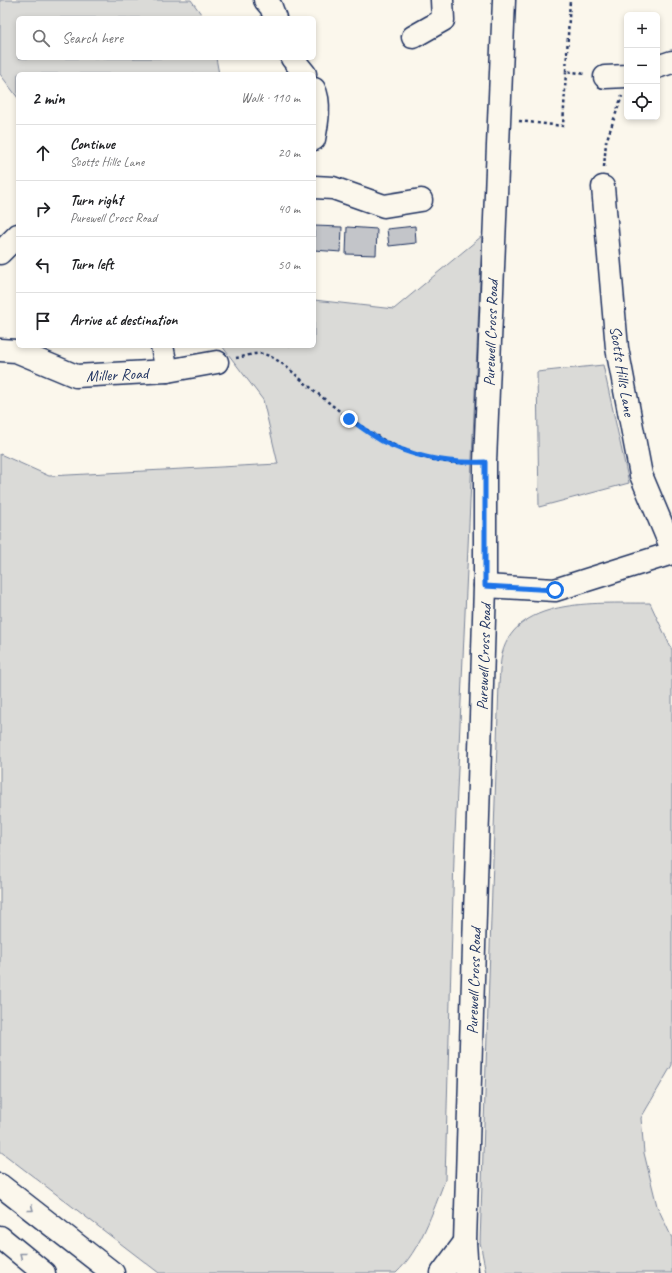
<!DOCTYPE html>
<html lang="en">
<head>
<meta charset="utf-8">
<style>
  body { margin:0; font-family:Caveat,sans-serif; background:#f6f6f6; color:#202124 }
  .controls { position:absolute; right:12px; top:12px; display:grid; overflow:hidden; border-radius:6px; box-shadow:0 2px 6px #0003 }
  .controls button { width:36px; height:36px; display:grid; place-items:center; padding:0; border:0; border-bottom:1px solid #e0e0e0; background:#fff; color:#202124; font:20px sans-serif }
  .stop { position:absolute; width:12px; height:12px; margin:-9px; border:3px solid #1a73e8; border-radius:50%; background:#fff }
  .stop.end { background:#1a73e8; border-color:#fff; box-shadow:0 1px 4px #0008 }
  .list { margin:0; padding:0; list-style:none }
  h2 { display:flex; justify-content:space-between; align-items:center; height:52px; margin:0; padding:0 16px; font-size:17px }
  h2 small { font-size:13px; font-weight:400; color:#757577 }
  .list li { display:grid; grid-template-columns:26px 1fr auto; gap:12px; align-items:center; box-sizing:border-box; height:56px; padding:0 16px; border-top:1px solid #e0e0e0 }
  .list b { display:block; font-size:15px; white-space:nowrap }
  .list p { margin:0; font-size:13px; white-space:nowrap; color:#757577 }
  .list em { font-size:13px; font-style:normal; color:#757577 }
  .icon { flex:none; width:22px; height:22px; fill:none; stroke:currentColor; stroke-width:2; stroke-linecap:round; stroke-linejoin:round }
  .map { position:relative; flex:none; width:672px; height:1273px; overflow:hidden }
  .search { position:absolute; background:#fff; box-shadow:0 2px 6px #0003; left:16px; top:16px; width:300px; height:44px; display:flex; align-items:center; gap:10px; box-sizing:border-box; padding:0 14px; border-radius:6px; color:#757577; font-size:15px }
  .panel { position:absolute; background:#fff; box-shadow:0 2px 6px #0003; left:16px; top:72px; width:300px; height:276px; border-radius:6px }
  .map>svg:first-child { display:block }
  .green { fill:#dadad7; stroke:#7a849a }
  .building { fill:#c3c5c9; stroke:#1b2f5e }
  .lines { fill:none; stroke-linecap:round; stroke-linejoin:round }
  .minor-casing { stroke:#1b2f5e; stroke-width:25 }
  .major-casing { stroke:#1b2f5e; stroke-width:25 }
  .path { stroke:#1b2f5e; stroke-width:2.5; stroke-dasharray:3 3; stroke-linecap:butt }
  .minor { stroke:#fbf7ec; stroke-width:22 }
  .major { stroke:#fbf7ec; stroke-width:22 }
  .oneway { stroke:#8b93a5 }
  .route { stroke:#1a73e8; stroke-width:5 }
  .labels { text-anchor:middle; stroke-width:3.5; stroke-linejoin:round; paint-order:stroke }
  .street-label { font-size:16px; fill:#1b2f5e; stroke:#fbf7ec }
</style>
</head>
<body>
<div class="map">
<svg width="672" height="1273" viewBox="0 0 672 1273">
  <rect width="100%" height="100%" fill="#fbf7ec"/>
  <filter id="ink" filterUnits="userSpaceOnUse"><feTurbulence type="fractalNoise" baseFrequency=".025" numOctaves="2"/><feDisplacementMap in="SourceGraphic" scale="8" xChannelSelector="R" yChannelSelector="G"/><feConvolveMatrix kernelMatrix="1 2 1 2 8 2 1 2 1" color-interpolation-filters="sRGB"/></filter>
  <g filter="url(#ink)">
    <g class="green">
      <polygon points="0,0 191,0 204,18 18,18 18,58 216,58 219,74 18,74 18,98 0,74"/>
      <path d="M 482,236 L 454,857 L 445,1180 C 433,1211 420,1251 396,1273 L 159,1273 L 0,1151 L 0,454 L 49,476 L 278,464 L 263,400 L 222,346 L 314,346 L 314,300 L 394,309 Z"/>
      <polygon points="603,365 629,483 539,507 537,372"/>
      <path d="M 650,603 L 672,650 L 672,1065 L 641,1118 L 644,1153 L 657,1206 L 672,1238 L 672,1273 L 486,1273 L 480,1242 L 499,684 C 500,674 500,663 502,654 C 517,595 603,604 650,603 Z"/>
    </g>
    <g class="building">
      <polygon points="314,226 342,227 341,252 314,250"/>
      <polygon points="415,226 416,243 389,246 387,229"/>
      <polygon points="347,227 377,229 376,255 346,254"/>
    </g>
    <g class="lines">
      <g class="minor-casing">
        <g id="minor">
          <polyline points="265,0 271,7 275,18"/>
          <polyline points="413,37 443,20 442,0"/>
          <polyline points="292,58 305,74"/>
          <polyline points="657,67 672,62"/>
          <polyline points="605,77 627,76"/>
          <path d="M 314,89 C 321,102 317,124 314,139"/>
          <polyline points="314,187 333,188 384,206 421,200"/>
          <polyline points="603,187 617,348 641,475 672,549"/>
          <polyline points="0,253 18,235"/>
          <polyline points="162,346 167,371"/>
          <polyline points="0,350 16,351 76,376 167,371 217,362"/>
          <polyline points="485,586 555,590 672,553"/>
        </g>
      </g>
      <g class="major-casing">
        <g id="major">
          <polyline points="0,1185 113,1273"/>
          <polyline points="0,1237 44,1273"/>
          <polyline points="442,1273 465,1242"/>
          <polyline points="467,1273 465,1242 485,586 485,462 504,0"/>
        </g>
      </g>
      <g class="path">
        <polyline points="566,71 570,0"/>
        <polyline points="519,121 563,126 566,71 585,74"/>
        <polyline points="604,167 606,142 622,96"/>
        <path d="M 236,358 C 244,357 256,352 263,354 C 280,358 296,376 310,387 C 352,423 406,463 464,463"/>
      </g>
      <use href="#minor" class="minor"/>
      <use href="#major" class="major"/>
    </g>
    <defs><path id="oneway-chevron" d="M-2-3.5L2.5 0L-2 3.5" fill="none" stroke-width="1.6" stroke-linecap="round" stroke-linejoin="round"/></defs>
    <g class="oneway">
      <use href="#oneway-chevron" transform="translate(31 1209) rotate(38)"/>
      <use href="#oneway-chevron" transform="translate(22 1255) rotate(-141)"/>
    </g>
  </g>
  <g class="lines" filter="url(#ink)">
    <path class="route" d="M 349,419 C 360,426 371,435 382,441 C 414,457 450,464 485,462 L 485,586 L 555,590"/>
  </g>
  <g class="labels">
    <g class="street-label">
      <text transform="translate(490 333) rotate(-88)" y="6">Purewell Cross Road</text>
      <text transform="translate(623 371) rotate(81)" y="6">Scotts Hills Lane</text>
      <text transform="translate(117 374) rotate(-3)" y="6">Miller Road</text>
      <text transform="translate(483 657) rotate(-88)" y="6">Purewell Cross Road</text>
      <text transform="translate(473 981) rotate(-88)" y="6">Purewell Cross Road</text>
    </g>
  </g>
</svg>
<div class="controls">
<button>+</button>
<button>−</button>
<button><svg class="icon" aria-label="locate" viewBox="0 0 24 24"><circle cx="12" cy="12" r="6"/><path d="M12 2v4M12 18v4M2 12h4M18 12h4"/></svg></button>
</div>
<div class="stop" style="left:555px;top:590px"></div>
<div class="stop end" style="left:349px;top:419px"></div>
<div class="search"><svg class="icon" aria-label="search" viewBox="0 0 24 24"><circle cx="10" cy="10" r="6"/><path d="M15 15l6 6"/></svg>Search here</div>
<section class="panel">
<h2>2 min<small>Walk · 110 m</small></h2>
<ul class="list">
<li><svg class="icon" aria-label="ahead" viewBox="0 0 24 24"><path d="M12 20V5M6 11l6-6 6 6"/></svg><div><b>Continue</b><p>Scotts Hills Lane</p></div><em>20 m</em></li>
<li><svg class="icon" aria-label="right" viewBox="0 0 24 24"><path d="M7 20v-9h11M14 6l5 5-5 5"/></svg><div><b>Turn right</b><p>Purewell Cross Road</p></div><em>40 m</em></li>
<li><svg class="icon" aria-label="left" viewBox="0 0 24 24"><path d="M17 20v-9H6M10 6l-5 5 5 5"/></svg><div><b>Turn left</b></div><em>50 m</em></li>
<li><svg class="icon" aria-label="arrive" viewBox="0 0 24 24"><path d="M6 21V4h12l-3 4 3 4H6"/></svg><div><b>Arrive at destination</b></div></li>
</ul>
</section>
</div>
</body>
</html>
